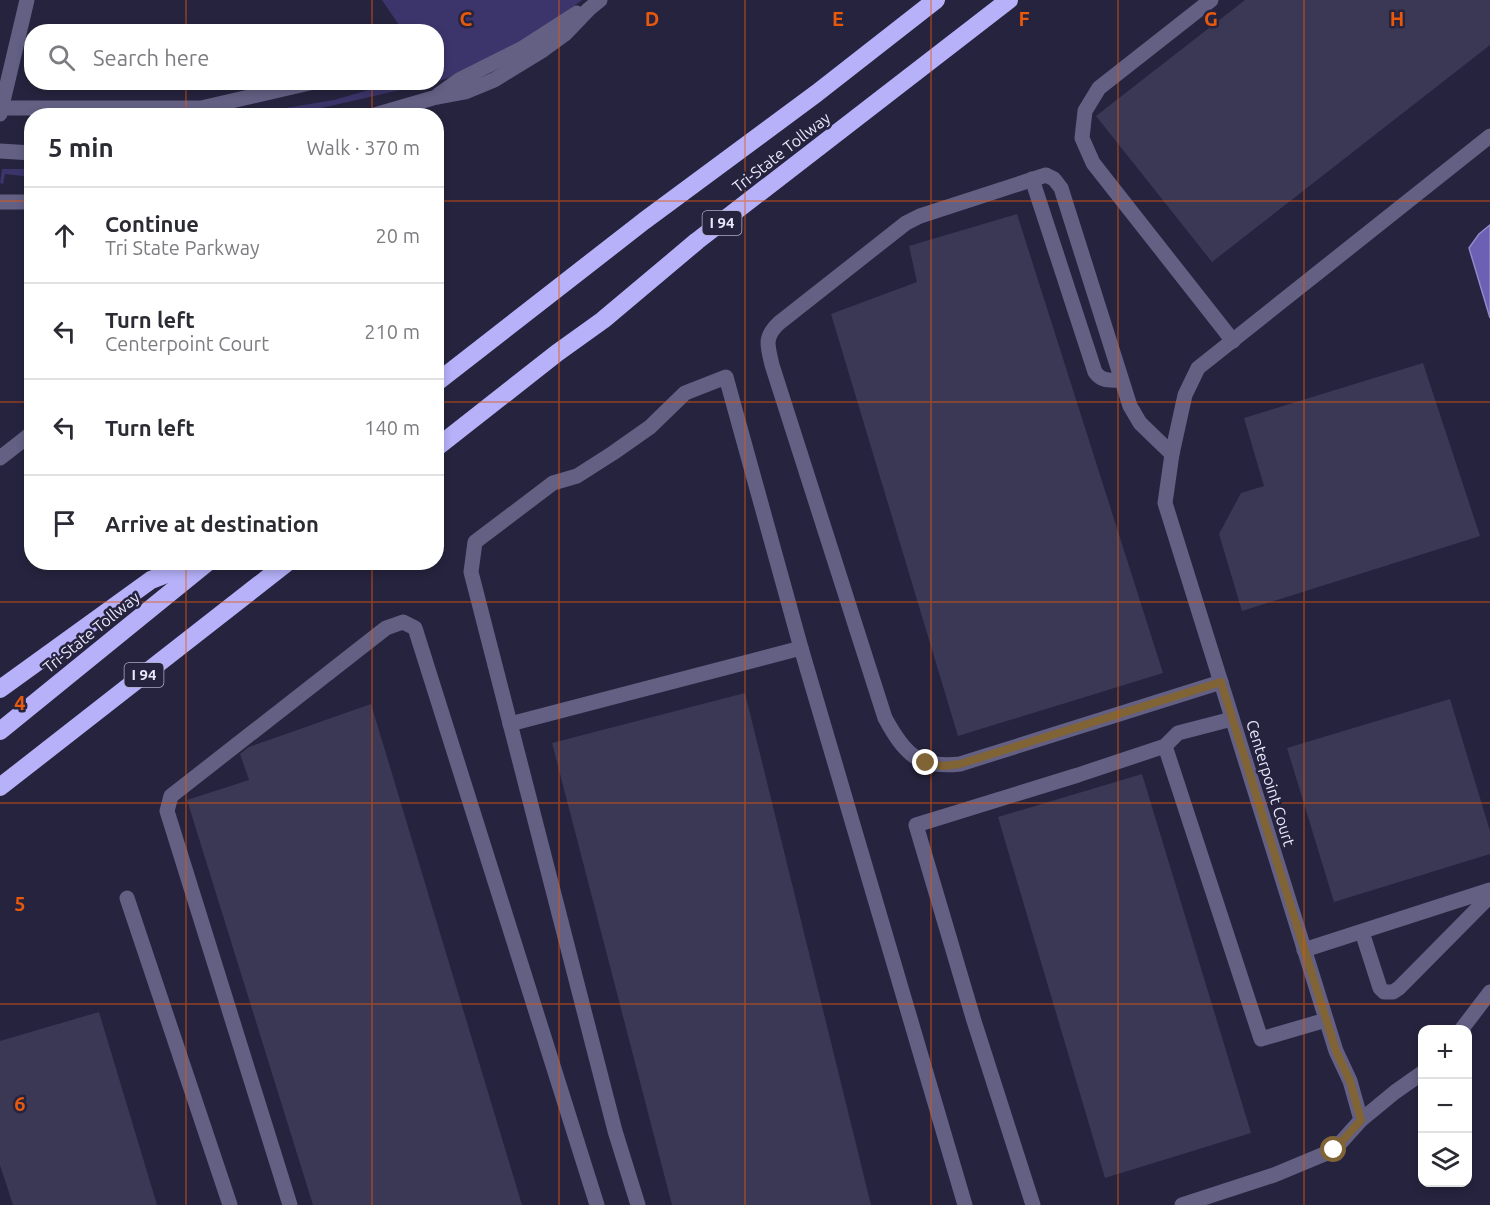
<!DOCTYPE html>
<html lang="en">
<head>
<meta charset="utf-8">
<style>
  body { margin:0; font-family:Ubuntu,sans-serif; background:#f7f7f7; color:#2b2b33 }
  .controls { position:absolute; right:18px; bottom:18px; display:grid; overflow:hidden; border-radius:12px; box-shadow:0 3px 9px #0003 }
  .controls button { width:54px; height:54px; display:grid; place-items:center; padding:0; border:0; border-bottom:2px solid #e1e1e2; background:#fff; color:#2b2b33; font:30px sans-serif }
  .stop { position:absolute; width:18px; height:18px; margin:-14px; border:4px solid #816436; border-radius:50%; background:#fff }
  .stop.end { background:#816436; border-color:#fff; box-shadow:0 2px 6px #0008 }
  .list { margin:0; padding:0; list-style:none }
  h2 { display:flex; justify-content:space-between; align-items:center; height:78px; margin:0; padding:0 24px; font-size:26px }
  h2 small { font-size:20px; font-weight:400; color:#7c7c81 }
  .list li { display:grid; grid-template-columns:39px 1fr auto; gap:18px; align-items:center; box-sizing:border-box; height:96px; padding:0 24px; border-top:2px solid #e1e1e2 }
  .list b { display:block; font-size:22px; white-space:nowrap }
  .list p { margin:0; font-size:20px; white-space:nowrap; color:#7c7c81 }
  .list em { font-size:20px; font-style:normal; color:#7c7c81 }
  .icon { flex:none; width:33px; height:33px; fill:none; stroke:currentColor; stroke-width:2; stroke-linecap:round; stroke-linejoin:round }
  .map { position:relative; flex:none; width:1490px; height:1205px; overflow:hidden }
  .search { position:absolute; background:#fff; box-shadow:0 3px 9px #0003; left:24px; top:24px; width:420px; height:66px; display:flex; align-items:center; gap:15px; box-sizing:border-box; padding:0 21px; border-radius:24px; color:#7c7c81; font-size:22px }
  .panel { position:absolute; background:#fff; box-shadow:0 3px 9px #0003; left:24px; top:108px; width:420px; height:462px; border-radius:24px }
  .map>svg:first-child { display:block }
  .green { fill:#3c356b }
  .water { fill:#6b60b3; stroke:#9189c9; stroke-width:1.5 }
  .building { fill:#3b3855 }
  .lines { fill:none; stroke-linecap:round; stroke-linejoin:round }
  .minor { stroke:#636084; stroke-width:15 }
  .highway { stroke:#b6b1f9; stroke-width:18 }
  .route { stroke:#816436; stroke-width:8 }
  .grid { fill:none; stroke:#e8590c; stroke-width:1.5; stroke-opacity:0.55 }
  .labels { text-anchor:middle; stroke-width:5; stroke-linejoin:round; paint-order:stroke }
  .shield { fill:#26233e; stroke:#aeadc2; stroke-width:1.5 }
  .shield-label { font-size:15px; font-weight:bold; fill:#e9e8fb }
  .street-label { font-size:16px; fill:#e9e8fb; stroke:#26233e }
  .grid-label { font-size:20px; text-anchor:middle; font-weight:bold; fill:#e8590c; stroke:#26233e; stroke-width:5; stroke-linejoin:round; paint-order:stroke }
</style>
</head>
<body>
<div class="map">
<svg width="1490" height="1205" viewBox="0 0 1490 1205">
  <rect width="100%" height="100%" fill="#26233e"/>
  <g class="green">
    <polygon points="382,0 582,0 532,38 467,72 439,81 437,78 436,32 403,31"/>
    <polygon points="396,82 409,83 400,90 291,115 244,115 334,100"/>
    <polygon points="2,169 31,169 31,177 5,174 3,184 0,183"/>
  </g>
  <polygon class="water" points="1490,225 1490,318 1469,248 1479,234"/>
  <g class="building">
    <polygon points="1245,0 1490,0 1490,45 1212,262 1096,116"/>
    <polygon points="1017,214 1163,673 958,736 831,314 917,282 909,246"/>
    <polygon points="1423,363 1480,536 1242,611 1219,534 1241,493 1264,486 1244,418"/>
    <polygon points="745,693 871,1205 672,1205 552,743"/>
    <polygon points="1450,699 1490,831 1490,854 1334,902 1287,748"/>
    <polygon points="371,704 522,1205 313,1205 187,800 249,780 240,754 249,747"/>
    <polygon points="1142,774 1251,1133 1105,1178 998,817"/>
    <polygon points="99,1012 157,1205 13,1205 0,1165 0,1041"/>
  </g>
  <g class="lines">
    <g class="minor">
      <polyline points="1211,0 1099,88 1085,111 1082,138 1093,163 1233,341"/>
      <polyline points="438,95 459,80 521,49 577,13"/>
      <polyline points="0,108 201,108 314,82"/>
      <polyline points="0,114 27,0"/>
      <polyline points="371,116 433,98 465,92 494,80 543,50 565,34 589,9 600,0"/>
      <polyline points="0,151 32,153"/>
      <path d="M 1032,179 L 1095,372 C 1102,382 1110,380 1121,380"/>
      <polyline points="0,202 32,202"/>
      <path d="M 1172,454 L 1140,423 L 1130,406 L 1061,188 L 1054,179 L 1046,175 L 920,216 L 906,223 L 779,323 C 763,338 768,346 772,365 L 885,718 C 904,753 918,769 960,764 L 1221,682"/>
      <polyline points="0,458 32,433"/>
      <polyline points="510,724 801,648"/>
      <polyline points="1165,746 1261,1039 1326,1020"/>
      <polyline points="127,898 230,1205"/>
      <polyline points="1362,932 1380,988 1384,992 1393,992 1399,988 1490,896"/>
      <polyline points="1304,950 1490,890"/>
      <polyline points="1461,1030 1490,992"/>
      <polyline points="1361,1120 1350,1081 1336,1051 1165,503 1172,454 1185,395 1198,368 1490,136"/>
      <polyline points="290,1205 167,811 171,796 386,628 403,622 415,628 597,1205"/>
      <polyline points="638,1205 615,1131 471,572 475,542 553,483 577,476 613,453 650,427 685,393 726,377 801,648 965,1205"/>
      <polyline points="1033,1205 974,1021 916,825 1078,775 1165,746 1178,733 1232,719"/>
      <polyline points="1182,1205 1274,1175 1334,1150 1361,1120 1395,1092 1422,1073"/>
    </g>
    <g class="highway">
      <polyline points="436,383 644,221 817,93 936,0"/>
      <polyline points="436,448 557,353 603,320 697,241 1009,0"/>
      <polyline points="0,689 151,580 197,562"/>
      <polyline points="0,731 208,562"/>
      <polyline points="0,787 288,562"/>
    </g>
  </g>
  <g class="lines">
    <polyline class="route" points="926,763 943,766 960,764 1221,682 1336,1051 1350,1081 1361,1120 1334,1150"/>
  </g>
  <path class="grid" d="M 186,0 L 186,32M 372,0 L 372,32M 559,0 L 559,1205M 745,0 L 745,1205M 931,0 L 931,1205M 1118,0 L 1118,1205M 1304,0 L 1304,1205M 186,82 L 186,116M 372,82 L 372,116M 0,201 L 32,201M 436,201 L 1490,201M 0,402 L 32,402M 436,402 L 1490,402M 186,562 L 186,1205M 372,562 L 372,1205M 0,602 L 1490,602M 0,803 L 1490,803M 0,1004 L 1490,1004"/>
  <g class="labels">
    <g class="shield">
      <rect x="702.5" y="211" width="39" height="24" rx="4.5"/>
      <rect x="124.5" y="663" width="39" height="24" rx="4.5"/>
    </g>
    <g class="shield-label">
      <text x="722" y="228">I 94</text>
      <text x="144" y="680">I 94</text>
    </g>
    <g class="street-label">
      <text transform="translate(781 152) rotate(-38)" y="6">Tri-State Tollway</text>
      <text transform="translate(91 632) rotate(-39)" y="6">Tri-State Tollway</text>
      <text transform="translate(1271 783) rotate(73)" y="6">Centerpoint Court</text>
    </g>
  </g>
  <g class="grid-label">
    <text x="466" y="26">C</text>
    <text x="652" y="26">D</text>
    <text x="838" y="26">E</text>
    <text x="1024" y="26">F</text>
    <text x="1211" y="26">G</text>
    <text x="1397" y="26">H</text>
    <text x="20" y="710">4</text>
    <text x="20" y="911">5</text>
    <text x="20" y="1111">6</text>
  </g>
</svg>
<div class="controls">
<button>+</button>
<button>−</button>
<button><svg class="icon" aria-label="layers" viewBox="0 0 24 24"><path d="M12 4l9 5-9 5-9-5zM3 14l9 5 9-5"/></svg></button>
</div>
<div class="stop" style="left:1334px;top:1150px"></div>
<div class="stop end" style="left:926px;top:763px"></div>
<div class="search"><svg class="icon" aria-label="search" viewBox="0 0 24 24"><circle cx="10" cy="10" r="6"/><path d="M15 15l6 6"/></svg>Search here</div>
<section class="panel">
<h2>5 min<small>Walk · 370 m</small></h2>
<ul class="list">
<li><svg class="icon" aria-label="ahead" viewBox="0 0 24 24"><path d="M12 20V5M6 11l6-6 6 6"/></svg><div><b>Continue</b><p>Tri State Parkway</p></div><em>20 m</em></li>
<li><svg class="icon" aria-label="left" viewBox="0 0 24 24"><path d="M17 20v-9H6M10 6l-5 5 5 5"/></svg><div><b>Turn left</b><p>Centerpoint Court</p></div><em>210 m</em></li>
<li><svg class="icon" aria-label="left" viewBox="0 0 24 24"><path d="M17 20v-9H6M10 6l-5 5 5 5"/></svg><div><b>Turn left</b></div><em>140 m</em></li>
<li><svg class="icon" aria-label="arrive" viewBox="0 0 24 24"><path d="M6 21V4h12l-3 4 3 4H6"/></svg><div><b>Arrive at destination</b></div></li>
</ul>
</section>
</div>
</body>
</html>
